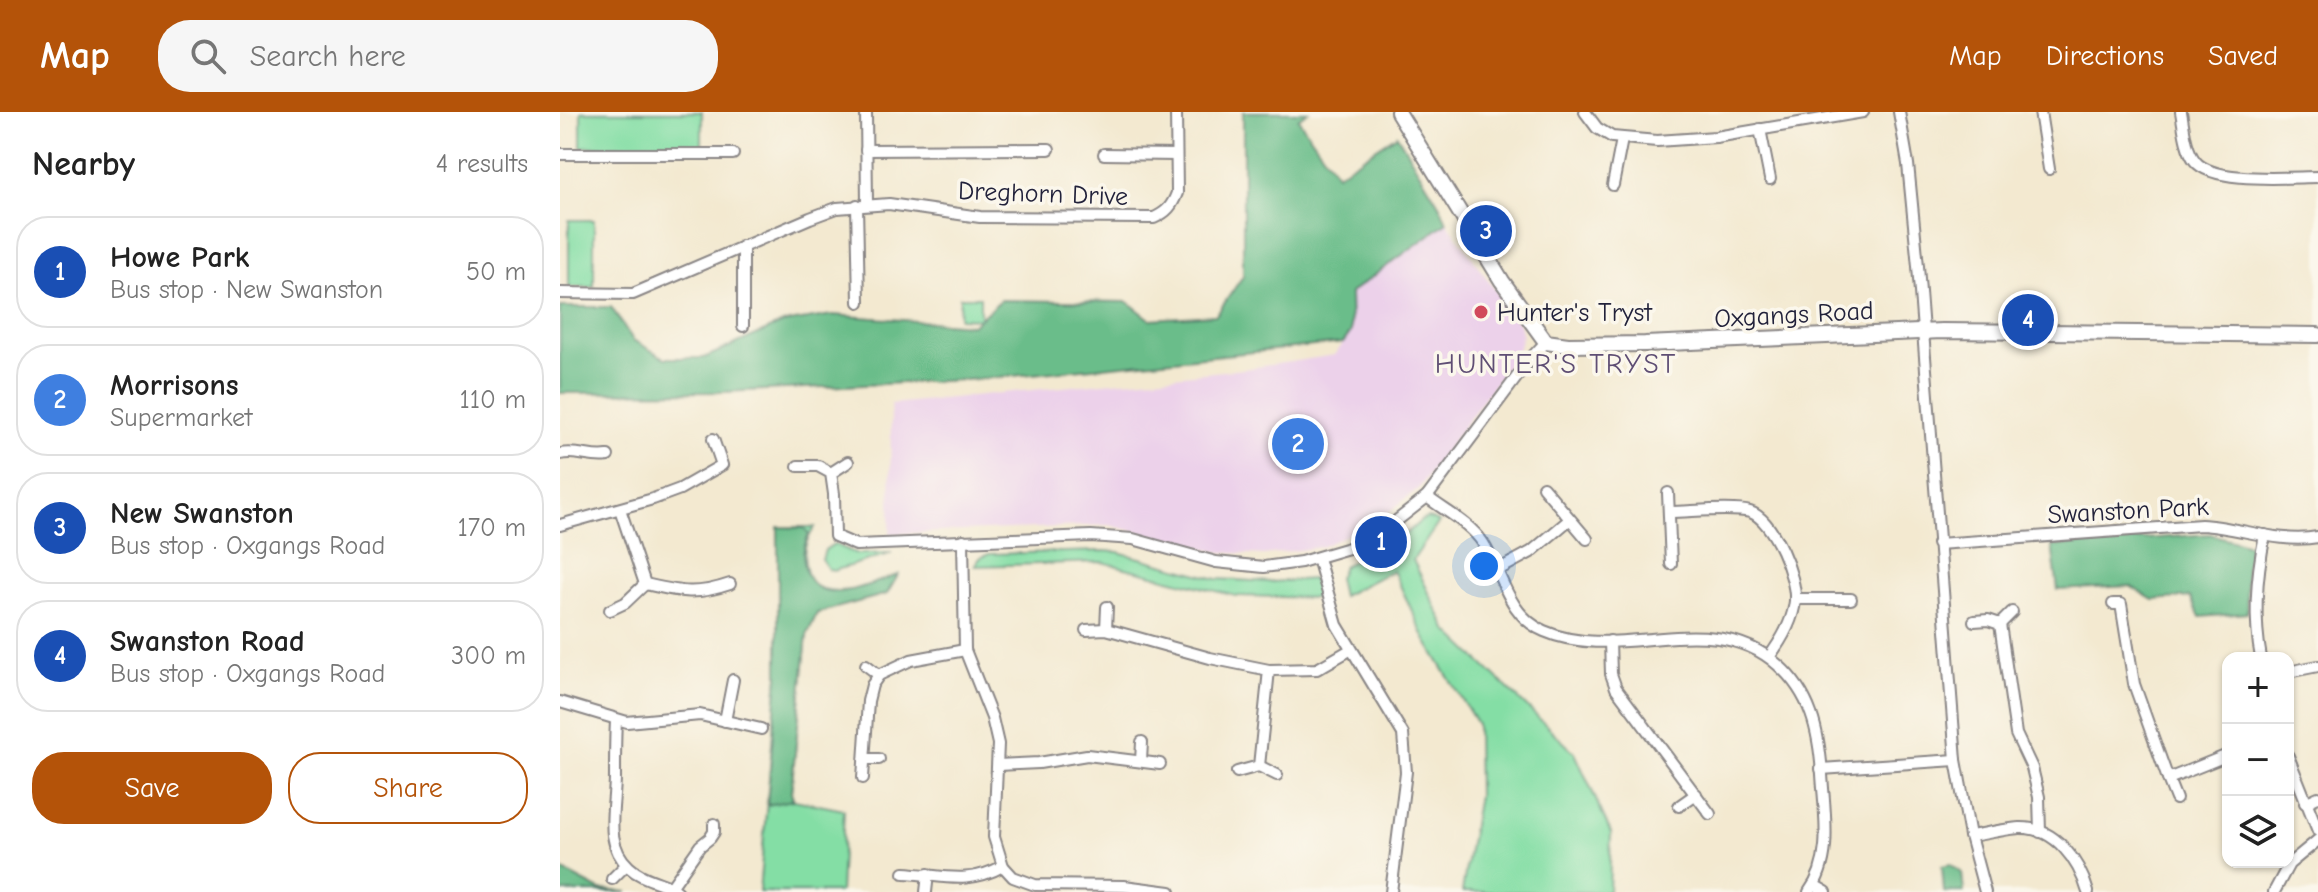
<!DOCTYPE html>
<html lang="en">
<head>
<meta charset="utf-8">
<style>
  body { margin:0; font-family:"Comic Neue",sans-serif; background:#f6f6f6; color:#222 }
  .controls { position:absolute; right:24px; bottom:24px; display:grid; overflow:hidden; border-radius:16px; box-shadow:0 2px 6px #0004 }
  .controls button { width:72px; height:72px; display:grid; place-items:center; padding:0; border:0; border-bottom:2px solid #e0e0e0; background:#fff; color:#222; font:40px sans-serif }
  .you { position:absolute; left:924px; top:454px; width:28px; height:28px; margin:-20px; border:6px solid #fff; border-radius:50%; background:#1a73e8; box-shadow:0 0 0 12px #1a73e833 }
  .badge { display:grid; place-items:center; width:52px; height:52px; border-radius:50%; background:#b45309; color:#fff; font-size:26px; font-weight:700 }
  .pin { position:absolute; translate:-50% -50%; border:4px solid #fff; box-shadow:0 2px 8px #0006 }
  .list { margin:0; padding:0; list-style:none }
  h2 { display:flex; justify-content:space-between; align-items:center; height:104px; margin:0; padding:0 32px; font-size:34px }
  h2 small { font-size:26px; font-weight:400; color:#767676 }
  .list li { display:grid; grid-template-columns:52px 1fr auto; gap:24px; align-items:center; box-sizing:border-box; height:112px; margin:0 16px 16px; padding:0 16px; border:2px solid #e0e0e0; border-radius:32px }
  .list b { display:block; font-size:30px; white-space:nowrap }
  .list p { margin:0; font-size:26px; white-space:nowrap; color:#767676 }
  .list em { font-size:26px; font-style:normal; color:#767676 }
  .actions { display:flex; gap:16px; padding:24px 32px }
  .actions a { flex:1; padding:18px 0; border:2px solid #b45309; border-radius:32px; text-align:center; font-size:28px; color:#b45309 }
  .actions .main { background:#b45309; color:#fff }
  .icon { flex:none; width:44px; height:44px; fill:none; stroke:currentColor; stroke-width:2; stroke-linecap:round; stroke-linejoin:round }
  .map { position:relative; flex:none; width:1758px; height:780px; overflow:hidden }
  header { display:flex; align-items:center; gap:48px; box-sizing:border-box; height:112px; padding:0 40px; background:#b45309; color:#fff }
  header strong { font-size:38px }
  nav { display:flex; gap:44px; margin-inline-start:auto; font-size:28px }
  .search { width:560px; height:72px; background:#f6f6f6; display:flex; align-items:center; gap:20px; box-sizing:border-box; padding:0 28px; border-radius:32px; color:#767676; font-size:30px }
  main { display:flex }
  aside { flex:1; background:#fff }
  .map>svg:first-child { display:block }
  .built { fill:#ecd1ea }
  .green { fill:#84dea5; stroke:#538070; stroke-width:2 }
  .forest { fill:#6bbd8a; stroke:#467062; stroke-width:2 }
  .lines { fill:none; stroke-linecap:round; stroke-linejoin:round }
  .street-casing { stroke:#8a8686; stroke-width:14 }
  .secondary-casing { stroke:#8a8686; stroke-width:18 }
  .street { stroke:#fff; stroke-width:10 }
  .secondary { stroke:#fff; stroke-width:14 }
  .poi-dot { fill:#d1495b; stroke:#fbf7ec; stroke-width:3 }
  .labels { text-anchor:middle; stroke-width:7; stroke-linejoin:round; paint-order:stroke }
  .street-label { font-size:26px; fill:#22223b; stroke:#fbf7ec }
  .poi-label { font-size:26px; fill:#22223b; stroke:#fbf7ec; text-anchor:start }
  .neighbourhood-label { font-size:28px; letter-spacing:2px; fill:#5f4e74; stroke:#fbf7ec }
</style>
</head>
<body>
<header>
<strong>Map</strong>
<div class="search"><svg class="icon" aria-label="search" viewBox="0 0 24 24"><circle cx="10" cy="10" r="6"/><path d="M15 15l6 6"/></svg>Search here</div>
<nav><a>Map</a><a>Directions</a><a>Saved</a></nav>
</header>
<main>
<aside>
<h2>Nearby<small>4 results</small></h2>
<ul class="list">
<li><span class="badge" style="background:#1a4fb4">1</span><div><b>Howe Park</b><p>Bus stop · New Swanston</p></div><em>50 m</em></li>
<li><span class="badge" style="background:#3f7fe0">2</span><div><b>Morrisons</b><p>Supermarket</p></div><em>110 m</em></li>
<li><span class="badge" style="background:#1a4fb4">3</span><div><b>New Swanston</b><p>Bus stop · Oxgangs Road</p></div><em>170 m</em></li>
<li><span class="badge" style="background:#1a4fb4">4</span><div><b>Swanston Road</b><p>Bus stop · Oxgangs Road</p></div><em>300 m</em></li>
</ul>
<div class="actions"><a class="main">Save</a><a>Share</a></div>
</aside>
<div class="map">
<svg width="1758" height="780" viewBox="0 0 1758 780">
  <rect width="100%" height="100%" fill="#fbf7ec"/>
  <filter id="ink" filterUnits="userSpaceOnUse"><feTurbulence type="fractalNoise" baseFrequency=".0125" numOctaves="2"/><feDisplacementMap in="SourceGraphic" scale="16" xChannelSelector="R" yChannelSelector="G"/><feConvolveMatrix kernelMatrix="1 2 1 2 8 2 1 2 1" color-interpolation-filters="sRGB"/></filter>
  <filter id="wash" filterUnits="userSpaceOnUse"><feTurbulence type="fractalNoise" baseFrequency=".006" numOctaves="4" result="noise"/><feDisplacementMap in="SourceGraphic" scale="32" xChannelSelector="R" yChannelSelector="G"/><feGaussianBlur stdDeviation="1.8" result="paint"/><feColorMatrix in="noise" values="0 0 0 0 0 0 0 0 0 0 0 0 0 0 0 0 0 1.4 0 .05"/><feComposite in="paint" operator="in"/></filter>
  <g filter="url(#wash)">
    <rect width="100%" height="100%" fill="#f3e9d0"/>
    <polygon class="built" points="887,110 959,212 962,223 959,235 943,260 859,376 819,408 761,435 704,443 659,440 549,413 330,422 331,292 684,257 775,243 791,220 790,181"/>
    <g class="green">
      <polygon points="21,0 142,0 142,34 21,35"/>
      <rect x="9" y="108" width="25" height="67"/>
      <polygon points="400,185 420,185 420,207 399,206"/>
      <polygon points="869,406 879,410 853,448 887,518 1015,641 1051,721 1049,780 902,780 918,683 917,612 865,527 833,458 782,484 778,466 783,454 839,428 862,408"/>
      <path d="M 218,415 L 255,415 C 241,435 242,448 250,471 C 278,489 309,472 338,463 L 327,482 L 257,501 L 247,523 L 231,680 L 234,688 L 284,698 L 280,780 L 199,780 L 218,564 Z"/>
      <polygon points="274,432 297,442 332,441 273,459 268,457 262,448 265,438"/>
      <polygon points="544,439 558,440 657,467 711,470 752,467 761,486 676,484 542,450 415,454 420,446 429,442"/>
    </g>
    <g class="forest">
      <polygon points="683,0 748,0 738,7 777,62 837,23 880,94 887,110 790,181 791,220 783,231 422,267 164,280 0,281 0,195 51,195 73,228 105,246 144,246 223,211 272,203 412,213 441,188 568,190 590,207 656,203 683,164"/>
      <path d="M 218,415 L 244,416 L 249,423 C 242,436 242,447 246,460 C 260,498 312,471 338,463 L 327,482 L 257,501 L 247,523 L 231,680 L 233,688 L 207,693 L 218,564 Z"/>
      <polygon points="1650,422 1690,433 1686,455 1687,501 1640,505 1630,485 1593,488 1570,474 1498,478 1492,434"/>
      <polygon points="1390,752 1402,761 1404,780 1384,780 1382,754"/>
      <polygon points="0,757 40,778 68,780 0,780"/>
    </g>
  </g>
  <g filter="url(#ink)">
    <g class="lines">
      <g class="street-casing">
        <g id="street">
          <polyline points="306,0 307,92"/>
          <polyline points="1025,0 1037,16 1052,25 1097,29 1156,25 1303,0"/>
          <polyline points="1339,0 1348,52 1358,154 1396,648 1410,724 1425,780"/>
          <polyline points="1480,0 1489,57"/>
          <path d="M 1621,0 C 1624,15 1625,36 1635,49 C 1653,72 1729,65 1758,65"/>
          <polyline points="1200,17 1210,67"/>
          <polyline points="306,38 489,37"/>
          <polyline points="0,42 173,42"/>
          <polyline points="544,42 616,43"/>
          <polyline points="1053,73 1062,27"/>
          <polyline points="297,93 299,190"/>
          <polyline points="183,134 183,214"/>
          <path d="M 0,181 L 73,182 L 250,106 L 277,96 L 329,92 L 420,105 L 594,106 C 607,100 612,94 617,81 L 616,0"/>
          <path d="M 0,342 C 19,338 30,347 48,344"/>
          <polyline points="238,354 258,354 271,361 274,382 275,424 296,433 531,424 573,427 656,450 704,455 741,450 792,435 826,417 867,385 971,246 986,230"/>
          <polyline points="271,361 288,350"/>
          <polyline points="983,375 1027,427"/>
          <polyline points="1108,381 1111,452"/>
          <path d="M 867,385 C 885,399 910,411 923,431 C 942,461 948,504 984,519 C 1059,552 1151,493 1218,553 C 1251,582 1259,619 1262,662 C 1264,700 1274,747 1249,780"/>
          <path d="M 60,397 L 85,472 C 121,480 135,484 170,472"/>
          <path d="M 1109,400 C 1129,400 1173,395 1190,400 C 1213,407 1237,466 1235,489 C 1233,509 1221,529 1209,545"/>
          <polyline points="0,413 93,387 120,377 162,353 153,327"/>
          <polyline points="403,428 405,538 432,606 438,632 434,725 443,754 453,765 475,773 564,774 610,780"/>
          <path d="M 1378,432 L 1641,413 C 1680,415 1719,432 1758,425"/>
          <polyline points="758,446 777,513 843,622 846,660 831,780"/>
          <polyline points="936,459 971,440 1009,408"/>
          <polyline points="1235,487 1291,487"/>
          <polyline points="1553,492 1561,492 1574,572 1608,667 1668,643"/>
          <polyline points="50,498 65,491 85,472"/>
          <polyline points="1414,509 1428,508 1440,512 1452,500"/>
          <polyline points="1440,512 1456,622 1472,656 1479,685 1480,720"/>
          <polyline points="546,517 547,495"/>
          <polyline points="526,518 546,517 650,546 709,558 757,557 790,538"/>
          <polyline points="1050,529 1051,562 1056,576 1150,702"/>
          <path d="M 1701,546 C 1693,504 1696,465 1705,423"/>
          <polyline points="306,553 319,563"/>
          <polyline points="1728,560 1758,554"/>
          <polyline points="0,590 67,610 140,603 201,617"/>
          <path d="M 56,609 C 55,628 55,646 55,665 C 55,696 43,731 69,755 C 85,770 107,770 118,780"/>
          <polyline points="165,609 173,568"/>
          <polyline points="1728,644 1758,719"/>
          <polyline points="305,647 319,647"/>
          <polyline points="581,649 582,630"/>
          <polyline points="438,653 479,651 527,643 600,652"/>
          <polyline points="699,654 709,558"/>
          <polyline points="1261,657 1396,648"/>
          <polyline points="677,660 699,654 717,663"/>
          <polyline points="303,666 308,589 312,573 319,563 351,548 405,538"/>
          <polyline points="1608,667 1616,687"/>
          <polyline points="1745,691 1758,685"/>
          <polyline points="1119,694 1136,682"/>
          <path d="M 1410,724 C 1426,722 1443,717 1460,716 C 1496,715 1519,749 1528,780"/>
          <path d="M 344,761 C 382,763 407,774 443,754"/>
          <polyline points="52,767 66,753"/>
          <polyline points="1254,773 1266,780"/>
          <polyline points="112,774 140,734 150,726 154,720 154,712"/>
          <polyline points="366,780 368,762"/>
          <polyline points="1714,780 1729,752 1758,728"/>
        </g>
      </g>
      <g class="secondary-casing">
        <polyline id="secondary" points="838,0 942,169 986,230 1008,233 1085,232 1382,219 1758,223"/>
      </g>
      <use href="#street" class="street"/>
      <use href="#secondary" class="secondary"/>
    </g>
  </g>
  <circle class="poi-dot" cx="921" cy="200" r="8"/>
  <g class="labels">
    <g class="street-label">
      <text transform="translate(483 81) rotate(2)" y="9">Dreghorn Drive</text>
      <text transform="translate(1234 202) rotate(-3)" y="9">Oxgangs Road</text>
      <text transform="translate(1568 398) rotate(-3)" y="9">Swanston Park</text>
    </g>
    <g class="poi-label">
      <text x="937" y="209">Hunter's Tryst</text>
    </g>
    <g class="neighbourhood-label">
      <text x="996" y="261">HUNTER'S TRYST</text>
    </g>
  </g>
</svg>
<div class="controls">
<button>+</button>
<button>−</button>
<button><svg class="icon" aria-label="layers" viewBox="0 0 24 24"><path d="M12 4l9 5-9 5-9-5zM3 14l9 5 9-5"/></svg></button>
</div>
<div class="you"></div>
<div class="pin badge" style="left:821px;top:430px;background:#1a4fb4">1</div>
<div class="pin badge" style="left:738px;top:332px;background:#3f7fe0">2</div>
<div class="pin badge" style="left:926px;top:119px;background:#1a4fb4">3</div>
<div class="pin badge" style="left:1468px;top:208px;background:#1a4fb4">4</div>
</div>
</main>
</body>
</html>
